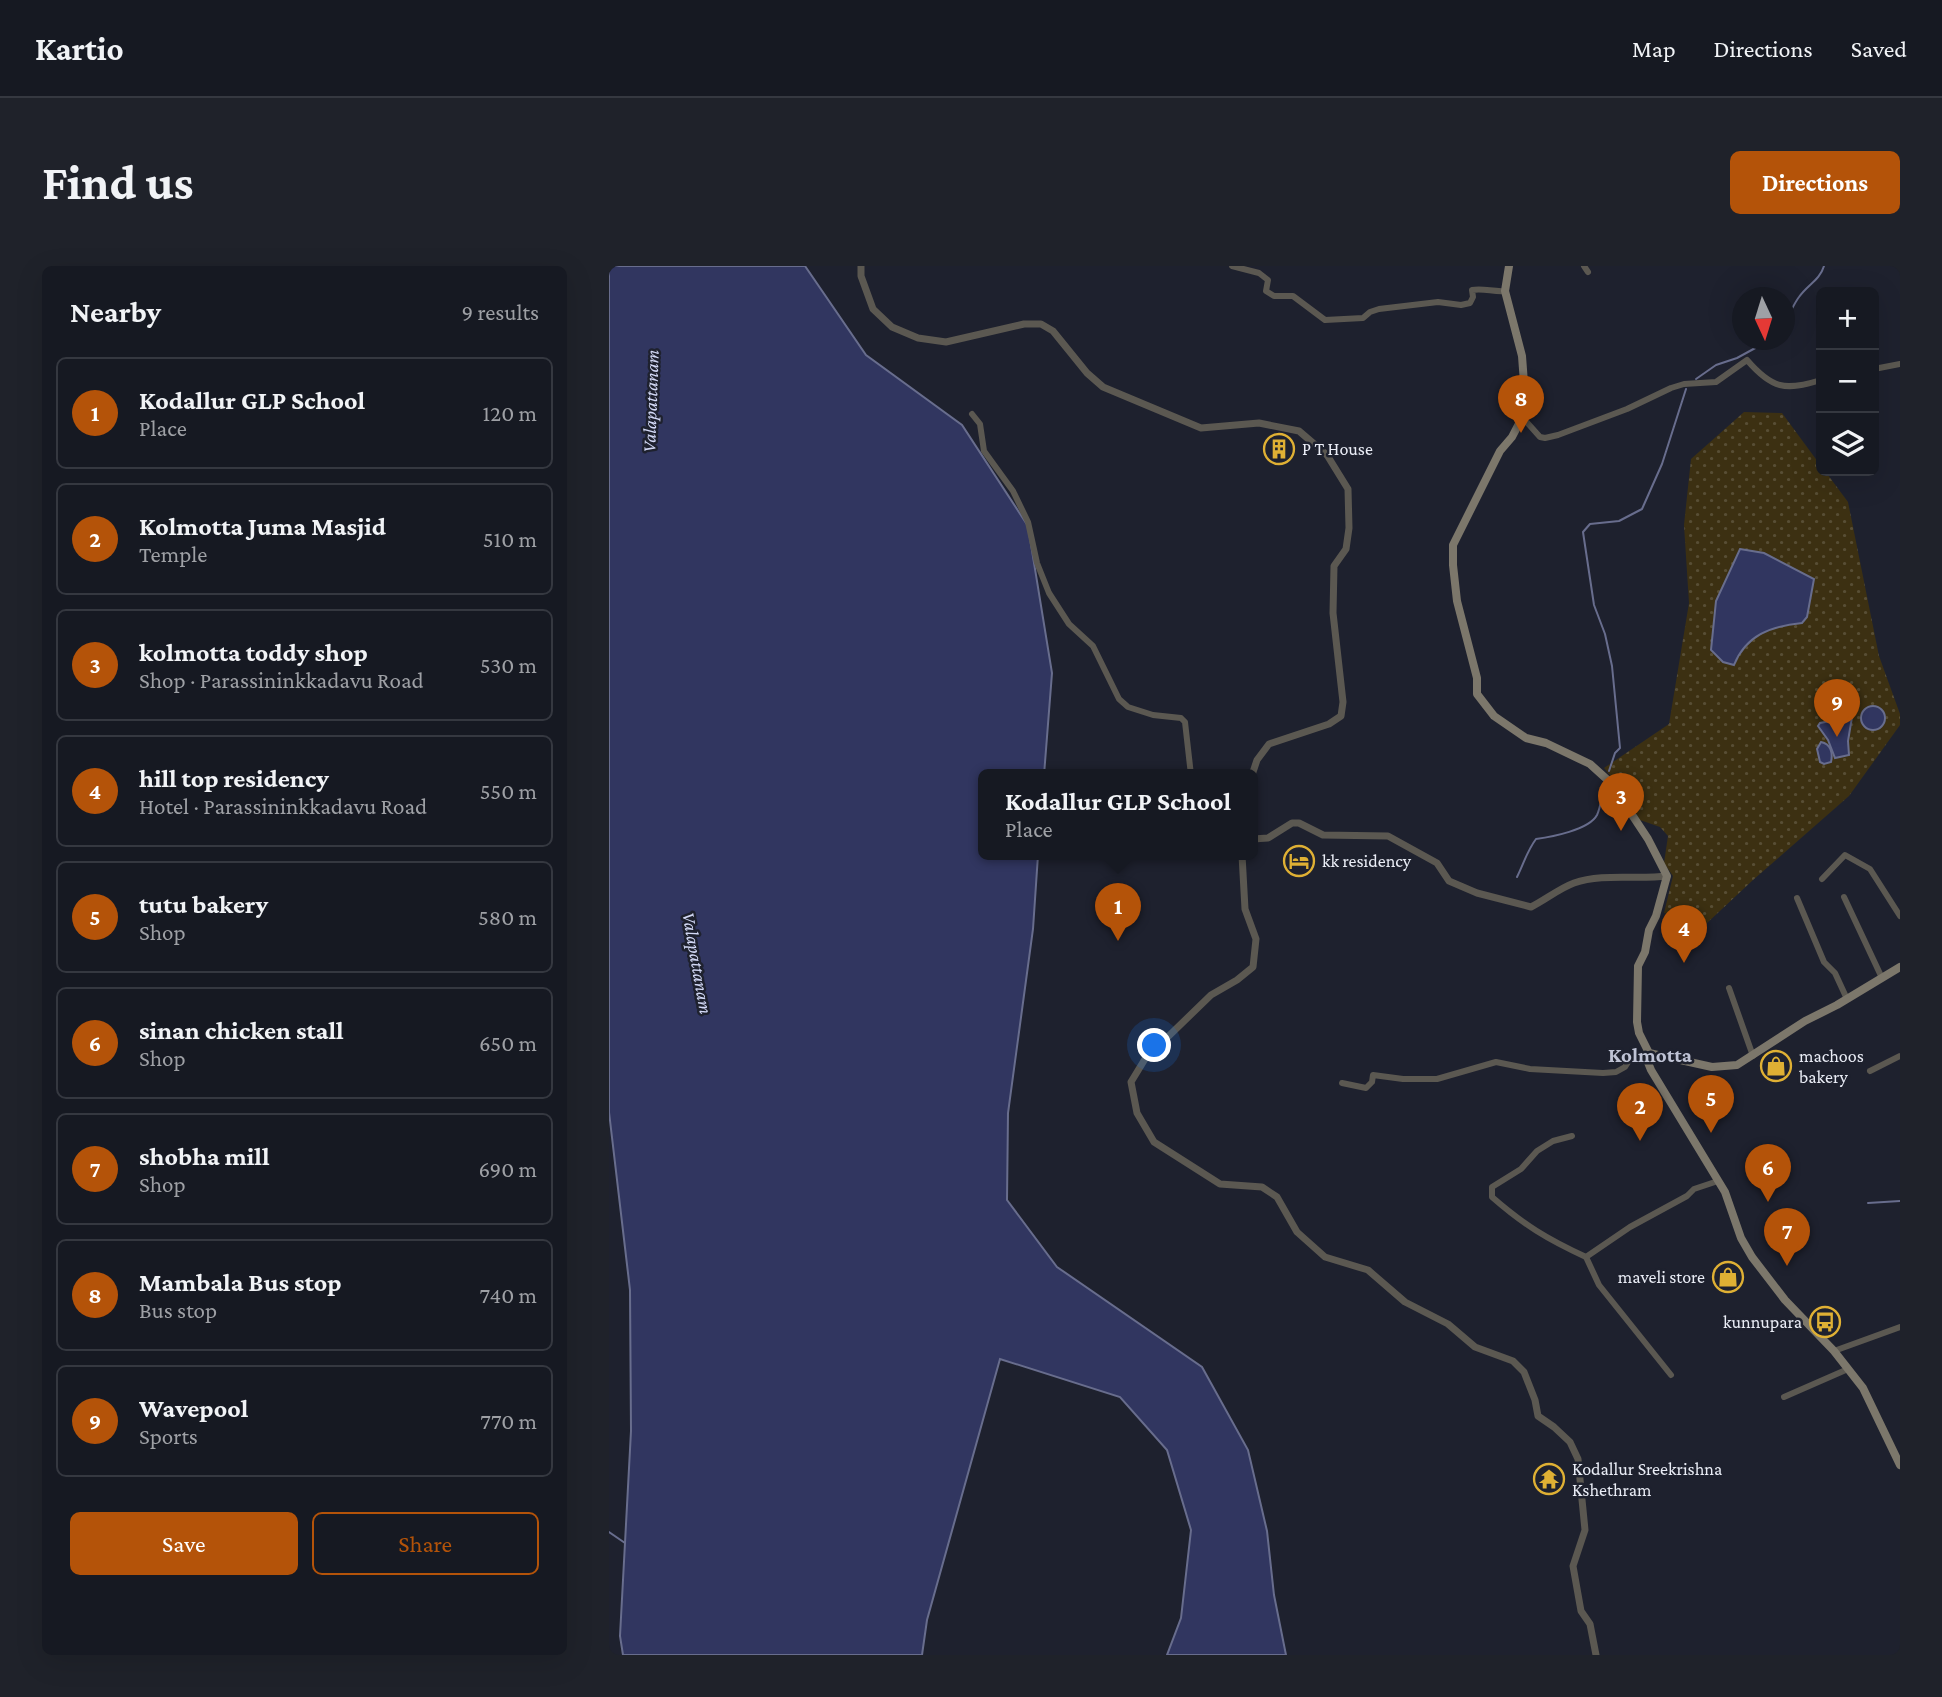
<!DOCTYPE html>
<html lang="en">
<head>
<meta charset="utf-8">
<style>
  body { margin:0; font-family:"Crimson Pro",serif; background:#1f222a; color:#f1f3f6 }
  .controls { position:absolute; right:21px; top:21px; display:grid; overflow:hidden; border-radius:10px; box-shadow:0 7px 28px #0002 }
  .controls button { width:63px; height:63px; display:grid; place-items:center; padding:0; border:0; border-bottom:2px solid #353840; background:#161922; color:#f1f3f6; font:35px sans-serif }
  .compass { position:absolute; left:1123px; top:21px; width:63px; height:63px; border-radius:50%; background:#161922; box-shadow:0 7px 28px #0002; rotate:176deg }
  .you { position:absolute; left:546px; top:780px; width:24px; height:24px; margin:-18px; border:5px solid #fff; border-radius:50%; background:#1a73e8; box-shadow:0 0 0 10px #1a73e833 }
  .badge { display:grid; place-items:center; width:46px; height:46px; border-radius:50%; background:#b45309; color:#fff; font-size:23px; font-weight:700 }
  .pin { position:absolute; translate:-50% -58px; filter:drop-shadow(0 2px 4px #0008) }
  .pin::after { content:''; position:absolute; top:37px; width:24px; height:21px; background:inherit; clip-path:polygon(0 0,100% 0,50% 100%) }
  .popup { position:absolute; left:369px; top:503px; width:280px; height:91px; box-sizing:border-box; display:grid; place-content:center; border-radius:10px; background:#161922; filter:drop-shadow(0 2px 5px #0005); font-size:23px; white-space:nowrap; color:#9ea0a5 }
  .popup b { font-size:26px; color:#f1f3f6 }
  .popup::after { content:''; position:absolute; left:50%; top:100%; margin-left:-14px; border:14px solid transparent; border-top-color:#161922 }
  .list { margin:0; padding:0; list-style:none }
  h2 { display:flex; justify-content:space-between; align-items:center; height:91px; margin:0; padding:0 28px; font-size:30px }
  h2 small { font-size:23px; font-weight:400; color:#9ea0a5 }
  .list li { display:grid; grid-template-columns:46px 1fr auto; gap:21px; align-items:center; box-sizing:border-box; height:112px; margin:0 14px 14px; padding:0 14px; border:2px solid #353840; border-radius:10px }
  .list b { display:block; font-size:26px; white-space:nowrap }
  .list p { margin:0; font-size:23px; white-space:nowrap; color:#9ea0a5 }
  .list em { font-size:23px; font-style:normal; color:#9ea0a5 }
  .actions { display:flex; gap:14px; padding:21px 28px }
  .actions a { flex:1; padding:16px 0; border:2px solid #b45309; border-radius:10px; text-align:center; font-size:24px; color:#b45309 }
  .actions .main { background:#b45309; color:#fff }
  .icon { flex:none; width:38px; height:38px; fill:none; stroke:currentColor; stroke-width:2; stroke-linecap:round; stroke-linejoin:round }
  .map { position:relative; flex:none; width:1291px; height:1389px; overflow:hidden; border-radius:10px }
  header { display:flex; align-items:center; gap:42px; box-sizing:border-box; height:98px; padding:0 35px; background:#161922; border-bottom:2px solid #353840 }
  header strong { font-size:33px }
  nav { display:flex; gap:38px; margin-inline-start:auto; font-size:24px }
  .intro { display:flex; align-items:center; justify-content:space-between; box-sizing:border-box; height:168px; padding:0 42px }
  h1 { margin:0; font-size:49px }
  .button { padding:18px 32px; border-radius:10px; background:#b45309; color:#fff; font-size:24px; font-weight:700 }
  main { display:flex; gap:42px; padding:0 42px }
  aside { flex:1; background:#161922; border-radius:10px; box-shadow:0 7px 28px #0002 }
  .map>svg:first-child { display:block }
  .park { fill:url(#park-dots) }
  .water { fill:#313660; stroke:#686d8d; stroke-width:2 }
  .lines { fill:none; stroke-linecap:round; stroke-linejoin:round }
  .stream { stroke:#686d8d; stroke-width:2 }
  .minor { stroke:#5b5851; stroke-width:6 }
  .tertiary { stroke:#5b5851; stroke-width:7 }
  .secondary { stroke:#7c776b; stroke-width:8 }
  .labels { text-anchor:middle; stroke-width:5; stroke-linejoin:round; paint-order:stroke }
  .poi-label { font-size:18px; fill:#eaedf6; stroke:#1e212e; text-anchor:start }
  .water-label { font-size:19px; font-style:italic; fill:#d3d9f6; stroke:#1e212e }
  .quarter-label { font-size:21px; font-weight:bold; fill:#bfc3d5; stroke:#1e212e }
</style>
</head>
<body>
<header>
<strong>Kartio</strong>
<nav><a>Map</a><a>Directions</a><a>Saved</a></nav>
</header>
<div class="intro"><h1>Find us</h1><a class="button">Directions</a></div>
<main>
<aside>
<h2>Nearby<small>9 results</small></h2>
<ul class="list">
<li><span class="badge">1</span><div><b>Kodallur GLP School</b><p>Place</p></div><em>120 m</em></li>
<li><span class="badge">2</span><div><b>Kolmotta Juma Masjid</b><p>Temple</p></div><em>510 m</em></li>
<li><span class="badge">3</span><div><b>kolmotta toddy shop</b><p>Shop · Parassininkkadavu Road</p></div><em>530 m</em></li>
<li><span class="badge">4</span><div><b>hill top residency</b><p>Hotel · Parassininkkadavu Road</p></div><em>550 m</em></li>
<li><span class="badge">5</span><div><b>tutu bakery</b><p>Shop</p></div><em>580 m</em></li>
<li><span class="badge">6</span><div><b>sinan chicken stall</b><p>Shop</p></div><em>650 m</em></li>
<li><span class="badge">7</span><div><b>shobha mill</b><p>Shop</p></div><em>690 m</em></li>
<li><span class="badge">8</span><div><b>Mambala Bus stop</b><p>Bus stop</p></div><em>740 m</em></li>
<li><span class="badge">9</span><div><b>Wavepool</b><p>Sports</p></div><em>770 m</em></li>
</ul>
<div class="actions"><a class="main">Save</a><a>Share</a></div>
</aside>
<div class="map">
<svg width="1291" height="1389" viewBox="0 0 1291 1389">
  <defs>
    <pattern id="park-dots" width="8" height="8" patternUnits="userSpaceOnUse" patternTransform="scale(1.75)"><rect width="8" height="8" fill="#3c3012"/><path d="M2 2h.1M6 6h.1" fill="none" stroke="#584e35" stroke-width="1.8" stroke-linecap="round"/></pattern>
  </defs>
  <rect width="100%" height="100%" fill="#1e212e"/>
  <polygon class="park" points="1135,146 1173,147 1212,200 1212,205 1216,205 1239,236 1270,390 1291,448 1291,459 1240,530 1144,614 1097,658 1055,647 1064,610 1055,597 1059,570 1051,561 1031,554 1015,526 995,502 1060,458 1080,337 1075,259 1082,193"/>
  <g class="water">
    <polygon points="0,0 196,0 257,89 353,159 419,260 443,407 435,509 374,509 374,589 429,589 424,663 399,847 398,934 448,1001 593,1101 639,1184 658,1265 665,1329 677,1389 558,1389 572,1352 582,1264 558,1184 511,1131 391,1093 318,1354 313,1389 14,1389 11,1370 22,1165 21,1024 0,846"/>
    <path d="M 1131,283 L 1155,287 L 1205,313 L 1198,351 L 1193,357 C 1162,360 1137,369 1125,399 L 1114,396 L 1102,384 L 1107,335 Z"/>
    <circle cx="1264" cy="452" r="12"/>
    <polygon points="1243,451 1239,475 1240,489 1226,492 1219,474 1209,460 1211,457"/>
    <path d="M 1212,476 C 1222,478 1224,487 1222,496 L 1215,498 L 1211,496 L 1208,483 Z"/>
  </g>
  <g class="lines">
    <g class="stream">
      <path d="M 1176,56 C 1181,48 1184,39 1190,31 C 1198,19 1211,14 1215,0"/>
      <polyline points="1087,113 1107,99 1128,92 1161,74"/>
      <polyline points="1000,505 1006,487 1011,482 1003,400 996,368 985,339 974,266 981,258 1010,255 1033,243 1053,198 1077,123"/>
      <path d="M 908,611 C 915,597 918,585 927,573 C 942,571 980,564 988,549 C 992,541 993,527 996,517"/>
      <polyline points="1259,937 1291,935"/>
      <polyline points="0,1266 16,1277"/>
    </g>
    <g class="minor">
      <path d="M 623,0 L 650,7 L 659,14 L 657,25 L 665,30 L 684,30 L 716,54 L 754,52 L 761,46 L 770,43 L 829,36 L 852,39 L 861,37 L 864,31 L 863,24 C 875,22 884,26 896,25"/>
      <polyline points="975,0 979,6"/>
      <polyline points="1265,103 1291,98"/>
      <polyline points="363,148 371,158 375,185 404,225 419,256 428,297 440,327 460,358 484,380 510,433 519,441 544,449 572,452 576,456 582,509"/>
      <path d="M 914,152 L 931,171 L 936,172 L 949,169 L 1018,143 L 1062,122 L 1075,118 L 1107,116 L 1138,94 C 1163,123 1176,125 1212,114"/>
      <polyline points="1213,613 1236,589 1261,603 1291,650"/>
      <polyline points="1235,631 1273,712"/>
      <polyline points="1188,632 1215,696 1226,707 1238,733"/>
      <polyline points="1120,722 1144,790"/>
      <polyline points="1261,805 1291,790"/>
      <polyline points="733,817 757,822 763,816 764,809 794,813 828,813 887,796 921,803 994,807 1007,806 1016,801 1021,793 1040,787"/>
      <path d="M 963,870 L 944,875 L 928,885 L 912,903 L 883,921 L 883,931 C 915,959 938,973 977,991 L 1021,961 L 1078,930 L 1085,923 L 1109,915"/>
      <polyline points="977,991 990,1019 1062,1109"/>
      <polyline points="1225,1085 1291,1061"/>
      <polyline points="1175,1131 1239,1103"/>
    </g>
    <g class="tertiary">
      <polyline points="252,0 252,10 264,43 283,61 309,72 337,76 415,58 432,58 444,65 478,107 494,121 592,162 650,157 690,165 718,189 739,223 740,262 737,283 725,300 724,347 734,436 732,450 720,458 660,478 648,494 643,509"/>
      <path d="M 644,573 L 659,572 L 683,557 L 690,557 L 714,569 L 779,570 L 828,597 L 840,615 L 868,627 L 922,641 C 936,634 951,622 965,617 C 994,607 1028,614 1058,610"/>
      <polyline points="633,589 636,643 647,673 644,701 628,714 602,729 536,793 522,816 528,847 545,876 611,918 653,921 668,931 688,966 716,991 759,1004 796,1036 839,1058 866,1081 904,1095 915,1106 926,1134 929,1150 945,1161 961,1176 969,1193 976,1264 964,1300 972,1345 981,1358 987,1389"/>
    </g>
    <g class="secondary">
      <polyline points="900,0 896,25 913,90 917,144 903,171 891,185 844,279 844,299 848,335 868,412 868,428 885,450 917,472 937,477 981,498 1002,517 1039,573 1058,610 1047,650 1040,664 1036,686 1029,700 1028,756 1030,767 1040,787 1103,801 1128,799 1196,755 1228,739 1291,701"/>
      <polyline points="1040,787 1038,794 1042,804 1116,926 1132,972 1143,991 1176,1034 1225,1085 1254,1122 1291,1199"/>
    </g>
  </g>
  <defs>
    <g id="building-ring" transform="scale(1.575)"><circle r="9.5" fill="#1e212e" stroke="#dfb034" stroke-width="1.5"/><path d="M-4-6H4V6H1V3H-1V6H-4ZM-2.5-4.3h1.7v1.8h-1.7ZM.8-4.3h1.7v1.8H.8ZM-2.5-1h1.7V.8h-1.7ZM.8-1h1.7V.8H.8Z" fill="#dfb034"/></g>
    <g id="hotel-ring" transform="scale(1.575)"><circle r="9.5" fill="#1e212e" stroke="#dfb034" stroke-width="1.5"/><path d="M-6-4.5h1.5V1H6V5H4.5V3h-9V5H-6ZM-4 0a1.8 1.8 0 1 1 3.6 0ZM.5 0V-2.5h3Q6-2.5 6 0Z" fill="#dfb034"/></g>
    <g id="shop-ring" transform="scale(1.575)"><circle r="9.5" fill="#1e212e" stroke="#dfb034" stroke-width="1.5"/><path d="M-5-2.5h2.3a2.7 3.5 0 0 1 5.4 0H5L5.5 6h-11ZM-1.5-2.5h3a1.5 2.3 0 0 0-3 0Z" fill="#dfb034"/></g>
    <g id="bus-ring" transform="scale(1.575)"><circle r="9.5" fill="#1e212e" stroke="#dfb034" stroke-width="1.5"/><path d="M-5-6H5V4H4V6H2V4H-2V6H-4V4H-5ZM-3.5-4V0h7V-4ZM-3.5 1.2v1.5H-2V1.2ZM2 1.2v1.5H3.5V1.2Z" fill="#dfb034"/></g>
    <g id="temple-ring" transform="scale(1.575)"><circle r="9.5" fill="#1e212e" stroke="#dfb034" stroke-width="1.5"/><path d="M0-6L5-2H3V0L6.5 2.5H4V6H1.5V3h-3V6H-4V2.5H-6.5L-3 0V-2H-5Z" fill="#dfb034"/></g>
  </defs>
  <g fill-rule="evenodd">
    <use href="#building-ring" x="670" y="183"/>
    <use href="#hotel-ring" x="690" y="595"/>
    <use href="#shop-ring" x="1167" y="800"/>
    <use href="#shop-ring" x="1119" y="1011"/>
    <use href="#bus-ring" x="1216" y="1056"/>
    <use href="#temple-ring" x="940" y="1213"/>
  </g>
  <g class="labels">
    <g class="poi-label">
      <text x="693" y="189">P T House</text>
      <text x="713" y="601">kk residency</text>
      <text x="1190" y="796">machoos<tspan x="1190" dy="21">bakery</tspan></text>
      <text x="1096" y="1017" text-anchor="end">maveli store</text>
      <text x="1193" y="1062" text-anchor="end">kunnupara</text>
      <text x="963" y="1209">Kodallur Sreekrishna<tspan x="963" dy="21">Kshethram</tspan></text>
    </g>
    <g class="water-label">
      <text transform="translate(41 135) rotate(-88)" y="7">Valapattanam</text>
      <text transform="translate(89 697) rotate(80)" y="7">Valapattanam</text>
    </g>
    <g class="quarter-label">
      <text x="1041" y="796">Kolmotta</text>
    </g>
  </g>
</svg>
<div class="controls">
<button>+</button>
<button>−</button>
<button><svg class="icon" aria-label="layers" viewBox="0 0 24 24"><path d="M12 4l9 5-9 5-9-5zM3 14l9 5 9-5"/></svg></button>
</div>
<svg class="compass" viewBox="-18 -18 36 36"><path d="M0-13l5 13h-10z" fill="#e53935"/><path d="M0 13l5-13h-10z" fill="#9ea0a5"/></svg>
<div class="you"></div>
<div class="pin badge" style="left:509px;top:675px">1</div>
<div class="popup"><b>Kodallur GLP School</b>Place</div>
<div class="pin badge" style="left:1031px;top:875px">2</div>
<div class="pin badge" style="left:1012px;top:565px">3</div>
<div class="pin badge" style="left:1075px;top:697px">4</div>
<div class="pin badge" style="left:1102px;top:867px">5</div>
<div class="pin badge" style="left:1159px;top:936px">6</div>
<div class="pin badge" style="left:1178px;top:1000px">7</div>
<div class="pin badge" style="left:912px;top:167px">8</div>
<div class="pin badge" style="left:1228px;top:471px">9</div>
</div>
</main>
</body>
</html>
